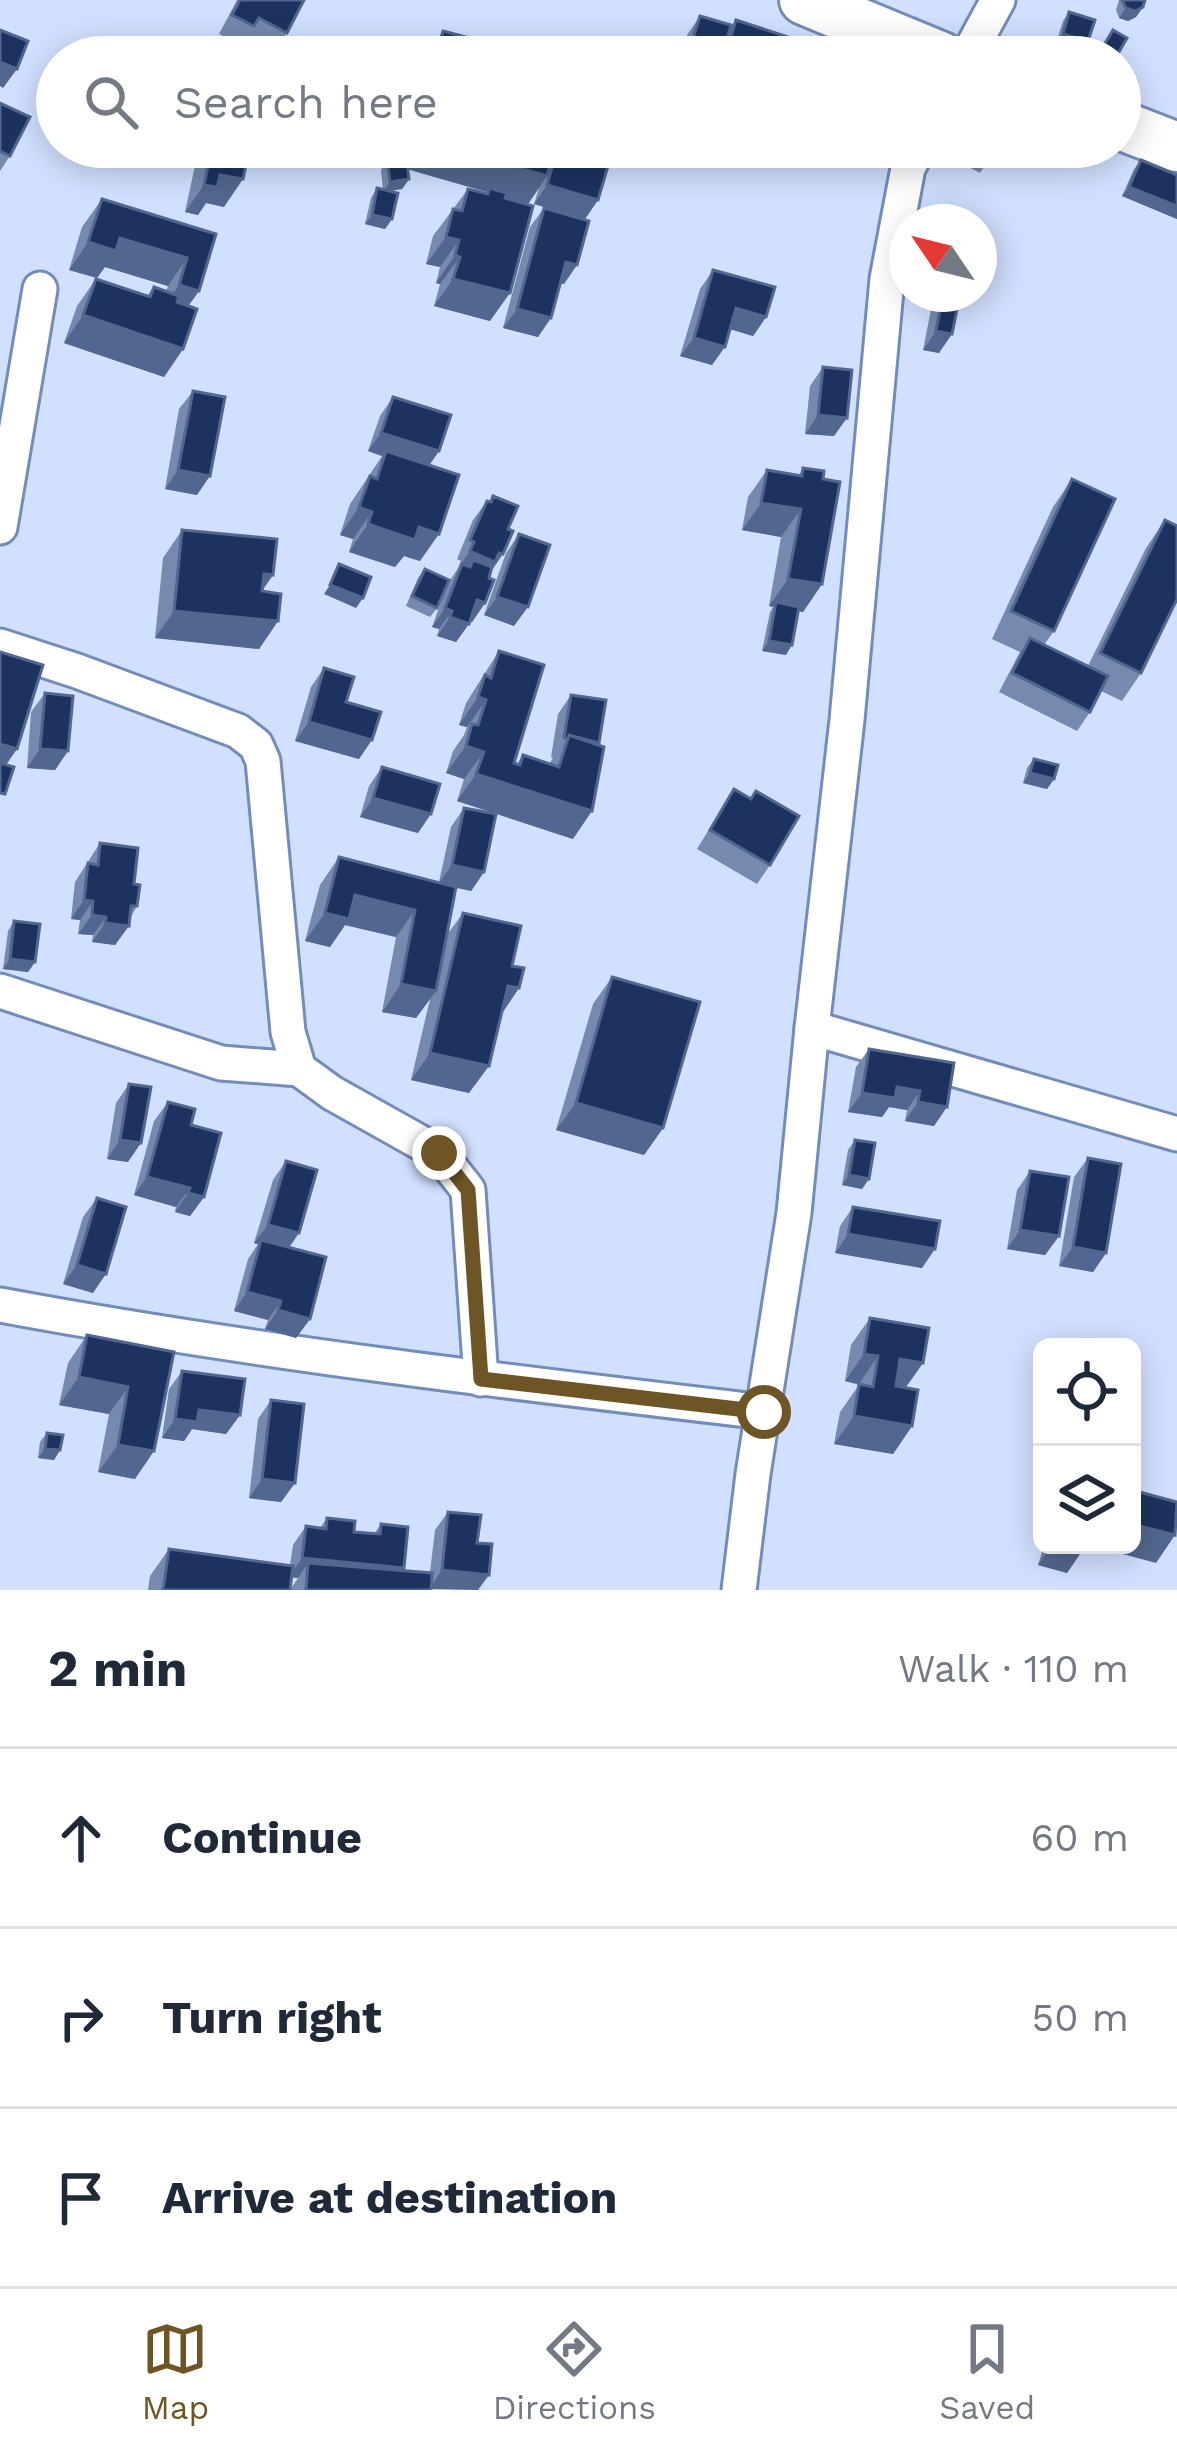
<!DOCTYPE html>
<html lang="en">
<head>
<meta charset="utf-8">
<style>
  body { margin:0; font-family:"Work Sans",sans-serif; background:#f6f6f7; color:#1f2937 }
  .controls { position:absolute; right:36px; bottom:36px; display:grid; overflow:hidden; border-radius:18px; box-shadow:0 6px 30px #0003 }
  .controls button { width:108px; height:108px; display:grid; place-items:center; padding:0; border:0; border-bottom:3px solid #e0e1e3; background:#fff; color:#1f2937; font:60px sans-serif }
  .compass { position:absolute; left:889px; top:204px; width:108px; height:108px; border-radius:50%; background:#fff; box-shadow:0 6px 30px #0003; rotate:305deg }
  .stop { position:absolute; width:36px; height:36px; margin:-27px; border:9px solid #6d5526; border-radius:50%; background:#fff }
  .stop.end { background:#6d5526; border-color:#fff; box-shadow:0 3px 12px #0008 }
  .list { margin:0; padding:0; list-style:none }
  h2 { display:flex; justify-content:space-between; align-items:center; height:156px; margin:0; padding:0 48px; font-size:51px }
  h2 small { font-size:39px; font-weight:400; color:#747a83 }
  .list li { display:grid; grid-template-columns:78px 1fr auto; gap:36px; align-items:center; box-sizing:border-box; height:180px; padding:0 48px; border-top:3px solid #e0e1e3 }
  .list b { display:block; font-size:45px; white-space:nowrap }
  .list em { font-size:39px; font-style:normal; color:#747a83 }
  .icon { flex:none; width:66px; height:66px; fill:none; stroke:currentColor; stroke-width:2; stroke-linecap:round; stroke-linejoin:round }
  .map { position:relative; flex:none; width:1177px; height:1590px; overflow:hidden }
  .search { position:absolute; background:#fff; box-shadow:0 6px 30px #0003; left:36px; right:36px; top:36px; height:132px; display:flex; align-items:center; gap:30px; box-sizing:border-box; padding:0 42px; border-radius:66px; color:#747a83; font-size:45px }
  .sheet { height:696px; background:#fff }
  nav { display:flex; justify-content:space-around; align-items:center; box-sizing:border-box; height:168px; border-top:3px solid #e0e1e3; background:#fff; font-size:33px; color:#747a83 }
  nav a { display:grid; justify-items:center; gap:6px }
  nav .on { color:#6d5526 }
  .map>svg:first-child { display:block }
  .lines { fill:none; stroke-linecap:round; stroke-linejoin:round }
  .street-casing { stroke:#748cb9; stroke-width:39 }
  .secondary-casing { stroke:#748cb9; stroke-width:54 }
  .street { stroke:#fff; stroke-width:33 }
  .secondary { stroke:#fff; stroke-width:48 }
  .wall { fill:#768aaf }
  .shaded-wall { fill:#52678f }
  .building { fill:#1c3360; stroke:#52678f; stroke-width:3 }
  .route { stroke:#6d5526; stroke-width:15 }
</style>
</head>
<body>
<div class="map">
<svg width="1177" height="1590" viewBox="0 0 1177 1590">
  <rect width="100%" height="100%" fill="#d0e0fe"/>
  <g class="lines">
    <g class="street-casing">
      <g id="street">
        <polyline points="967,57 998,0"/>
        <polyline points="0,527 40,289"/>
        <polyline points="0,646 77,671 238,731 256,745 263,761 288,1032 299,1069 332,1093 439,1153 468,1190 481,1379"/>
        <polyline points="0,991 221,1063 299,1069"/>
        <polyline points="812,1028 1177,1134"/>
        <path d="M 0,1305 C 253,1352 508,1382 764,1412"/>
        <polyline points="739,1590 753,1474 794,1213 812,1028 847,720 887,279 908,168 919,147"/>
      </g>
    </g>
    <g class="secondary-casing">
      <g id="secondary">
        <polyline points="804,0 942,57"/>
        <polyline points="1120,125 1177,147"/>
      </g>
    </g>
    <use href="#street" class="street"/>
    <use href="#secondary" class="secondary"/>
  </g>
  <g class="wall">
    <polygon points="237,0 304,0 287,33 273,52 246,37 241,45 219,34"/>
    <polygon points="1119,0 1145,0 1143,7 1136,17 1128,21 1119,18 1116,10"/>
    <polygon points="1069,12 1081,51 1056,43 1063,21"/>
    <polygon points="700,16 731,27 736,20 785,57 680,57 687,35"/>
    <polygon points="443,31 480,57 425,57"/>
    <polygon points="0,103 10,156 0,171"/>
    <polygon points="199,147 267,147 260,158 248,156 224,207 206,203 198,215 185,212"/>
    <polygon points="398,147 606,147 598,200 585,219 534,204 539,188 528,204 506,197 490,321 434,306 440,284 436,283 440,267 426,264 433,236 468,189 486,193 487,192 407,169 409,179 402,189 389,191 392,219 385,229 365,224 371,198 377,188 383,190 381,170 387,161 394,160"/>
    <polygon points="966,147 997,147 980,173 959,162"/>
    <polygon points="1141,160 1177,175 1177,219 1122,196 1134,169"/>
    <polygon points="102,199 216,234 199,291 188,306 183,349 164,377 64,343 77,306 96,279 147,296 154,287 166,291 168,286 105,267 97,278 69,270 82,227"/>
    <polygon points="544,208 564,284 560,283 538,337 503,328 530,227"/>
    <polygon points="713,270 766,317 753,336 730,329 712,365 680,356 700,289"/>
    <polygon points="934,294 960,294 939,353 923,350"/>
    <polygon points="823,367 834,436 805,434 810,386"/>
    <polygon points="193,391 197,495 165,489 179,409"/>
    <polygon points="393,397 439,451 429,465 420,561 404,556 395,567 349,552 353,539 340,535 350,504 382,456 368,451 380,416"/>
    <polygon points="803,468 823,479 822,584 803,612 799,611 786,655 762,651 770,612 773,607 769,606 781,537 742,530 748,497 767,470 799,475"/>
    <polygon points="1072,479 1054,631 1044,645 1088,666 1146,548 1165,520 1141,673 1122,701 1101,691 1090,712 1077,731 999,692 1020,652 992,639 1053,507"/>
    <polygon points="493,496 491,572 485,603 472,622 470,621 456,642 437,636 439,629 432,627 448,583 457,570 461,561 457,559 473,520 487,501 489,502"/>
    <polygon points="182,530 273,575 262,591 278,621 259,649 155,638 163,558"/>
    <polygon points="519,534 514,626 484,615 506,553"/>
    <polygon points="425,569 437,608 430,617 406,606 418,578"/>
    <polygon points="499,651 514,763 517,764 523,755 549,764 553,758 551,757 558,714 571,695 573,839 457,801 464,779 446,773 453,751 464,735 467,727 459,725 466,703"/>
    <polygon points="324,668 346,702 359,759 295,741 311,687"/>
    <polygon points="45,693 68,751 55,770 27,768 31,712"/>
    <polygon points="1034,759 1054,779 1047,789 1023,783 1027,768"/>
    <polygon points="382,767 418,833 360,817 369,786"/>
    <polygon points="734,789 770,865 757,884 697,849"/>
    <polygon points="464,808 484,872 471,891 456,887 446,936 463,913 512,966 519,988 501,1015 469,1093 411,1080 430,999 416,1018 382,1012 396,937 345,925 330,947 305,941 320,885 339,857 439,882 451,827"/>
    <polygon points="100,843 134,884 137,906 115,945 92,942 93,935 78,934 80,920 71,919 75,882"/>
    <polygon points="14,921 35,962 28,972 3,969 8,931"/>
    <polygon points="612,977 663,1128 644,1155 556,1130 593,1004"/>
    <polygon points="869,1049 954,1063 934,1126 905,1121 907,1110 889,1107 882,1117 848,1112 856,1067"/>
    <polygon points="129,1084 128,1162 107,1159 116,1103"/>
    <polygon points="168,1102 191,1125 204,1197 190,1216 175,1212 176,1207 134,1195 154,1121"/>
    <polygon points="855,1140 862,1189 842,1185 848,1150"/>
    <polygon points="1088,1158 1106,1253 1093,1272 1059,1266 1074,1177"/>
    <polygon points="286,1161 289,1247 310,1319 296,1338 265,1329 268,1320 234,1311 248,1259 258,1244 254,1243 273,1180"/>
    <polygon points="1030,1171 1059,1236 1045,1255 1007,1249 1017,1190"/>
    <polygon points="97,1198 93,1293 63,1284 83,1217"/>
    <polygon points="853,1207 922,1268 835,1253 840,1226"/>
    <polygon points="870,1318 923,1363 906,1387 912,1426 893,1454 834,1444 840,1412 859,1385 845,1381 851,1345"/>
    <polygon points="87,1335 174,1352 135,1479 98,1472 109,1414 59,1405 68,1363"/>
    <polygon points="182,1371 240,1415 226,1434 192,1429 184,1441 162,1438 169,1389"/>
    <polygon points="271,1400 295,1483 281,1502 249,1498 258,1419"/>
    <polygon points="47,1433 60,1450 54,1460 38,1458 40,1442"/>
    <polygon points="448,1512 481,1515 431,1590 290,1590 298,1578 292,1577 290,1590 148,1590 150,1576 169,1549 290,1565 293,1545 306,1526 320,1528 327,1518 354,1532 374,1534 381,1524 404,1568 402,1570 430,1572 435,1530"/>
    <polygon points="1044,1545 1086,1545 1067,1573 1038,1565"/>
  </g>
  <g class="shaded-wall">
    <polygon points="1143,7 1136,17 1128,21 1119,18 1126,8"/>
    <polygon points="1063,34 1088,41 1081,51 1056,43"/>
    <polygon points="727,50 748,57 722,57"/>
    <polygon points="0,62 17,69 3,88 0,86"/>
    <polygon points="240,147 267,147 260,158 236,153"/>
    <polygon points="405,147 446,147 547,176 528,204 488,192 489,188 487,192 393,165"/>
    <polygon points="1020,147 1028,147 1054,158 1047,167 1015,154"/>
    <polygon points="220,175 243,179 224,207 206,203 198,215 185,212 204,185"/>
    <polygon points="409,179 402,189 383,192 390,182"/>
    <polygon points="547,185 598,200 585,219 534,204"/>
    <polygon points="1129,187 1177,206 1177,219 1122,196"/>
    <polygon points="372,215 392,219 385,229 365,224"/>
    <polygon points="446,237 459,240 440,267 426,264"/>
    <polygon points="120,238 187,258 168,286 105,267 97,278 69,270 88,242"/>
    <polygon points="455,255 460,257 440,284 436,283"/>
    <polygon points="566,262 577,265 564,284 553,281"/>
    <polygon points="453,279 510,293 490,321 434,306"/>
    <polygon points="179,285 199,291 179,319 159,313"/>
    <polygon points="736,308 766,317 753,336 723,327"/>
    <polygon points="517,309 551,318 538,337 503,328"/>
    <polygon points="83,315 183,349 164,377 64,343"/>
    <polygon points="936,331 952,334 939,353 923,350"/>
    <polygon points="694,338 725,347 712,365 680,356"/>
    <polygon points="818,415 847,418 834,436 805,434"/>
    <polygon points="381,433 439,451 426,470 386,451 382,456 368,451"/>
    <polygon points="178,470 210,476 197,495 165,489"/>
    <polygon points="761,503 801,509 781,537 742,530"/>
    <polygon points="359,507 372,512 353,539 340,535"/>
    <polygon points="368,524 419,527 439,534 420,561 404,556 395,567 349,552"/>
    <polygon points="470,551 499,553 503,554 490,573 470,567 473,560 463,573 462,564 457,570"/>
    <polygon points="264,574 273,575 254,602"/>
    <polygon points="788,579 822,584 803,612 776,607 776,602 773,607 769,606"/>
    <polygon points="330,585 363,598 356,608 324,594"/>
    <polygon points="497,597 528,607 514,626 484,615"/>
    <polygon points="477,600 485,603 472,622 464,619"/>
    <polygon points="445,608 452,611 439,629 432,627"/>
    <polygon points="174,611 278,621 259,649 155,638"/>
    <polygon points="450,617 469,624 456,642 437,636"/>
    <polygon points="769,641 792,645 786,655 762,651"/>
    <polygon points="478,697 486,700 467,727 459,725"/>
    <polygon points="309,722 372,740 359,759 295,741"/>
    <polygon points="0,744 17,749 4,768 0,767"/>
    <polygon points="466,746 484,752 464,779 446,773"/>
    <polygon points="40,749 68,751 55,770 27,768"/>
    <polygon points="1030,773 1054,779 1047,789 1023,783"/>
    <polygon points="476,774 592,811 573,839 457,801"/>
    <polygon points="373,798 431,814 418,833 360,817"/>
    <polygon points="452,865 484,872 471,891 438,884"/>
    <polygon points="355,895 415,910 396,937 345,925 330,947 305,941 325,913"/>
    <polygon points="84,900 93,901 80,920 71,919"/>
    <polygon points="92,915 106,917 93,935 78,934"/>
    <polygon points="105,923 129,926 115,945 92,942"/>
    <polygon points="10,959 35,962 28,972 3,969"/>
    <polygon points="401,984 436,991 416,1018 382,1012"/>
    <polygon points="508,986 519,988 500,1016"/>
    <polygon points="430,1053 489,1066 469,1093 411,1080"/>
    <polygon points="897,1087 920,1091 907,1110 889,1107 882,1117 848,1112 862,1093"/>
    <polygon points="918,1102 947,1107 934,1126 905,1121"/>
    <polygon points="576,1103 663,1128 644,1155 556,1130"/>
    <polygon points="120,1140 141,1143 128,1162 107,1159"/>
    <polygon points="849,1175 869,1179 862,1189 842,1185"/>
    <polygon points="147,1177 190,1188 176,1207 134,1195"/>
    <polygon points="188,1193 204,1197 190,1216 175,1212"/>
    <polygon points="268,1225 299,1233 286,1252 261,1240 258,1244 254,1243"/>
    <polygon points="1020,1230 1059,1236 1045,1255 1007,1249"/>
    <polygon points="848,1234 935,1249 922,1268 835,1253"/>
    <polygon points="1073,1247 1106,1253 1093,1272 1059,1266"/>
    <polygon points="77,1265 106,1274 93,1293 63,1284"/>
    <polygon points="247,1292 281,1301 268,1320 234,1311"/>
    <polygon points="278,1310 310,1319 296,1338 265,1329"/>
    <polygon points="864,1354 878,1356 859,1384 845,1381"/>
    <polygon points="900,1359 923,1363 903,1391 881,1387"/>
    <polygon points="79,1377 128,1387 109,1414 59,1405"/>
    <polygon points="199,1410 240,1415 226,1434 192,1429 184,1441 162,1438 175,1419"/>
    <polygon points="854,1416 912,1426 893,1454 834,1444"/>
    <polygon points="118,1445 154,1451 135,1479 98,1472"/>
    <polygon points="45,1449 60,1450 54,1460 38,1458"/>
    <polygon points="262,1479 295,1483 281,1502 249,1498"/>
    <polygon points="1132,1524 1175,1535 1156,1563 1089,1545 1132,1545"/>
    <polygon points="1052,1545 1086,1545 1067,1573 1038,1565"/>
    <polygon points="302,1558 404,1568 390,1587 308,1563 298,1578 289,1577"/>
    <polygon points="442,1570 489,1575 478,1590 429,1589"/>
  </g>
  <g class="building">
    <polygon points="240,0 304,0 287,33 259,18 254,26 232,15"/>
    <polygon points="1122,0 1145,0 1143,7 1135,11 1126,8"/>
    <polygon points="1069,12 1095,20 1088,41 1063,34"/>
    <polygon points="700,16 731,25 722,57 687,57"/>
    <polygon points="736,20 791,38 785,57 748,57 727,50"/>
    <polygon points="0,30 28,41 17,69 0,62"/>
    <polygon points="1113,30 1127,38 1116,57 1101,57 1098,55"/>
    <polygon points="443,31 485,42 480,57 436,57"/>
    <polygon points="0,103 30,117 10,156 0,151"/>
    <polygon points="212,147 250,147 243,179 220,175 217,187 204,185"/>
    <polygon points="446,147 555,147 547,176"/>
    <polygon points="558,147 606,147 613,149 598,200 547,185"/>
    <polygon points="980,147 997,147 994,154"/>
    <polygon points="1028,147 1058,147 1054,158"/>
    <polygon points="406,158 409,179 390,182 387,161"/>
    <polygon points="1141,160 1177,175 1177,206 1129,187"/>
    <polygon points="377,188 398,193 392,219 372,215"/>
    <polygon points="489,188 507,193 505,198 533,206 510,293 453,279 460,257 455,255 459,240 446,237 453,209 462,211 468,189 488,194"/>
    <polygon points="102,199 216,234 199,291 179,285 187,258 120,238 116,251 88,242"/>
    <polygon points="544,208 589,221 577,265 566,262 551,318 517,309"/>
    <polygon points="713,270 775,287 766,317 736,308 725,347 694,338"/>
    <polygon points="96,279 150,297 154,287 179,296 177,302 197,309 183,349 83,315"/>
    <polygon points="943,294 960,294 952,334 936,331"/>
    <polygon points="823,367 852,370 847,418 818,415"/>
    <polygon points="193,391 225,397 210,476 178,470"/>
    <polygon points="393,397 451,415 439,451 381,433"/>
    <polygon points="386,451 459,475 439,534 419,527 415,540 368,524 372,512 359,507 370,476 377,479"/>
    <polygon points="803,468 824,471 823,479 840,482 822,584 788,579 801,509 761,503 767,470 802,476"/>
    <polygon points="1072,479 1115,499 1054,631 1011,611"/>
    <polygon points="493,496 518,506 508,529 513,531 503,554 499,553 495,562 470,551 474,542 470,540 487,501 491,502"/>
    <polygon points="1165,520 1177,526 1177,599 1141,673 1100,653"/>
    <polygon points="182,530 277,539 273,575 264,574 262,591 281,594 278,621 174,611"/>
    <polygon points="519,534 550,545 528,607 497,597"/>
    <polygon points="473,560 492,567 489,578 494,580 485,603 477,600 469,624 450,617 452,611 445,608 462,564 470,567"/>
    <polygon points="339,564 371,577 363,598 330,585"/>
    <polygon points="425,569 449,580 437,608 412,596"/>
    <polygon points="776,602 799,607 792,645 769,641"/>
    <polygon points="1030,638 1108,676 1090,712 1012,673"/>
    <polygon points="499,651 544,665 514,763 520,765 523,755 559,767 569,735 604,747 592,811 476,774 484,752 466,746 472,724 478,725 486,700 478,697 485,675 491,678"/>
    <polygon points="0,652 43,665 17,749 0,744"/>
    <polygon points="324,668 354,677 346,702 381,712 372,740 309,722"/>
    <polygon points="45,693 73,696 68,751 40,749"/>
    <polygon points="571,695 606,700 599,743 569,735 568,739 564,738"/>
    <polygon points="1034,759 1058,765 1054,779 1030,773"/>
    <polygon points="0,763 14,767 5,794 0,793"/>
    <polygon points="382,767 440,784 431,814 373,798"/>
    <polygon points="734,789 751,799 756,791 799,816 770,865 710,830"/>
    <polygon points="464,808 496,814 484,872 452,865"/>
    <polygon points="100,843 138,848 134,884 140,885 137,906 131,906 129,926 105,923 106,917 92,915 93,901 84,900 88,863 98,865"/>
    <polygon points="339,857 456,887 436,991 401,984 415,910 355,895 349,919 325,913"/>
    <polygon points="463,913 521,926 512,966 524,968 519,988 508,986 489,1066 430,1053"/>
    <polygon points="14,921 40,924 35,962 10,959"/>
    <polygon points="612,977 700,1002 663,1128 576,1103"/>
    <polygon points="869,1049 954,1063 947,1107 918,1102 920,1091 897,1087 895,1098 862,1093"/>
    <polygon points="129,1084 151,1087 141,1143 120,1140"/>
    <polygon points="168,1102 195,1109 191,1125 221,1133 204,1197 188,1193 190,1188 147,1177"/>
    <polygon points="855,1140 875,1143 869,1179 849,1175"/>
    <polygon points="1088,1158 1121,1164 1106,1253 1073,1247"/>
    <polygon points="286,1161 317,1170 299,1233 268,1225"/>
    <polygon points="1030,1171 1069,1177 1059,1236 1020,1230"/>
    <polygon points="97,1198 126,1207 106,1274 77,1265"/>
    <polygon points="853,1207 940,1221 935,1249 848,1234"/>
    <polygon points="261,1240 326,1257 310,1319 278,1310 281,1301 247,1292"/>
    <polygon points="870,1318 929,1328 923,1363 900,1359 896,1386 918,1390 912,1426 854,1416 859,1384 873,1387 878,1356 864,1354"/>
    <polygon points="87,1335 174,1352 154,1451 118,1445 128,1387 79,1377"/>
    <polygon points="182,1371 245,1379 240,1415 199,1410 197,1422 175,1419"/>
    <polygon points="271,1400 304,1404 295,1483 262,1479"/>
    <polygon points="47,1433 63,1435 60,1450 45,1449"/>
    <polygon points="1132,1490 1177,1502 1175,1535 1132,1524"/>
    <polygon points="448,1512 481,1515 477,1543 492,1544 489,1575 442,1570"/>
    <polygon points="327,1518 355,1521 354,1532 380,1534 381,1524 408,1527 404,1568 302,1558 306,1526 326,1529"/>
    <polygon points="169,1549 293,1566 290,1590 163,1590"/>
    <polygon points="308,1563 432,1573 431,1590 306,1590"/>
  </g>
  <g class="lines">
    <polyline class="route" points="439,1153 468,1190 481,1379 764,1412"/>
  </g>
</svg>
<div class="controls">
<button><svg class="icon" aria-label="locate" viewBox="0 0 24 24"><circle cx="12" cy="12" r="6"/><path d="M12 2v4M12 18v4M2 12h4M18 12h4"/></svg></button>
<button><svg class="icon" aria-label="layers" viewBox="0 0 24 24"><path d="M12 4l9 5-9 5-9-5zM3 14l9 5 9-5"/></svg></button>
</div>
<svg class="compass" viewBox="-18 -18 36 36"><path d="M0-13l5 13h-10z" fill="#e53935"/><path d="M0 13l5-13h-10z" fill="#747a83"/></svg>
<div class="stop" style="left:764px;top:1412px"></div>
<div class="stop end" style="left:439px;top:1153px"></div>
<div class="search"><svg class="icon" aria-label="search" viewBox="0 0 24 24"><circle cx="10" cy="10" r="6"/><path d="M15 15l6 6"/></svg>Search here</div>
</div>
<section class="sheet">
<h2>2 min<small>Walk · 110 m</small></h2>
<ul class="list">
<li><svg class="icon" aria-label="ahead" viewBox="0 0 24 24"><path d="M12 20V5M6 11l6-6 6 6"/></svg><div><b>Continue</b></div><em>60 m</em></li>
<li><svg class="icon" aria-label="right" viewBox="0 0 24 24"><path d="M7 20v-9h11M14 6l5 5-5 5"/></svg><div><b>Turn right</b></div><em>50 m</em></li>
<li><svg class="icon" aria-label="arrive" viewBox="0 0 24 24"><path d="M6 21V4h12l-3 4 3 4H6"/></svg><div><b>Arrive at destination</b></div></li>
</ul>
</section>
<nav>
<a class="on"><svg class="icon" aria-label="map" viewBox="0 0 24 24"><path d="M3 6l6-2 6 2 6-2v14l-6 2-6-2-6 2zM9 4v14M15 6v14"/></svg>Map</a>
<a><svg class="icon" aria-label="directions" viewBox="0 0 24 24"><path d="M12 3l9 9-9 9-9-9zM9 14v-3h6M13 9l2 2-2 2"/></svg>Directions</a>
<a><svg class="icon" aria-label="saved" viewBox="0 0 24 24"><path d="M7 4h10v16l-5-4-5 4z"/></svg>Saved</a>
</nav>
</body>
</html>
